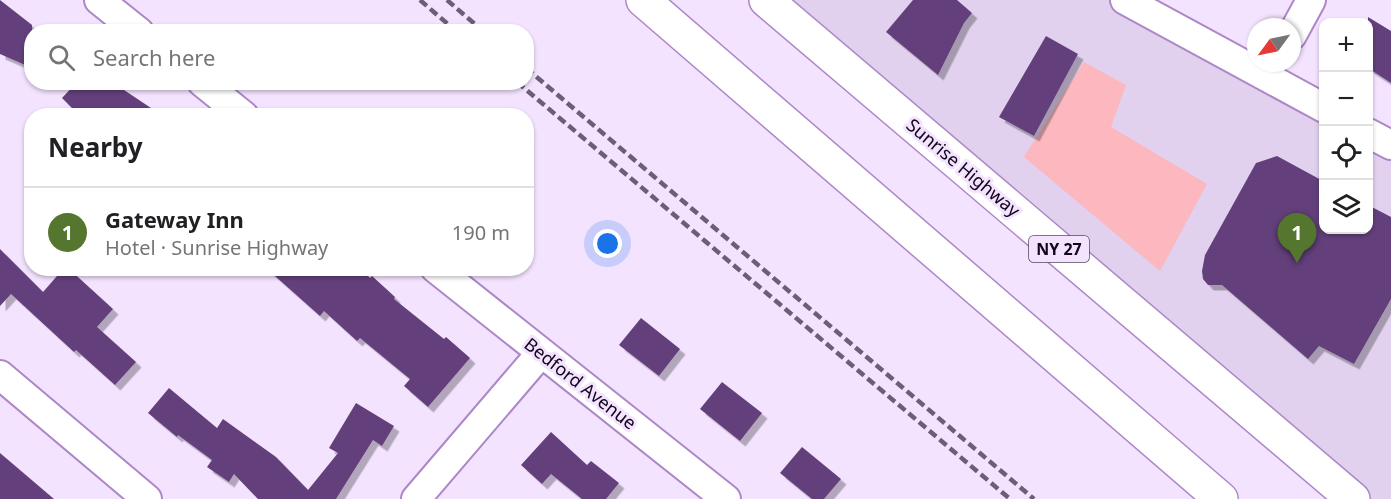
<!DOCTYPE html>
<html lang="en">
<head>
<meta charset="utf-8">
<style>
  body { margin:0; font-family:"Noto Sans",sans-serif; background:#f6f6f6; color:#202124 }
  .controls { position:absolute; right:18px; top:18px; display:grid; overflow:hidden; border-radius:12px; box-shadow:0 2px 4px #0004 }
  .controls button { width:54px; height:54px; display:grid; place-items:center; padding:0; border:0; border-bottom:2px solid #e0e0e0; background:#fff; color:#202124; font:30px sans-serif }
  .compass { position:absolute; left:1247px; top:18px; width:54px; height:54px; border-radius:50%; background:#fff; box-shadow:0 2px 4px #0004; rotate:237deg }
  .you { position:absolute; left:608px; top:244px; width:21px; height:21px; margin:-15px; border:4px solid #fff; border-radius:50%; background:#1a73e8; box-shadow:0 0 0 9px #1a73e833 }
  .badge { display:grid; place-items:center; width:39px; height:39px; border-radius:50%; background:#54762e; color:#fff; font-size:20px; font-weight:700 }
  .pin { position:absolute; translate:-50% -50px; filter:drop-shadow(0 2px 3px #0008) }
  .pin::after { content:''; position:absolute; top:32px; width:21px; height:18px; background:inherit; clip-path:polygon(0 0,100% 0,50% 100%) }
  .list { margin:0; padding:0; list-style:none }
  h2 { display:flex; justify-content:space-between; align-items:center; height:78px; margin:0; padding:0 24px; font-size:26px }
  h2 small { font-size:20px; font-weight:400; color:#757577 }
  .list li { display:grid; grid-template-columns:39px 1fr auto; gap:18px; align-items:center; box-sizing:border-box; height:90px; padding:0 24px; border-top:2px solid #e0e0e0 }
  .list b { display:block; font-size:22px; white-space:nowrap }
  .list p { margin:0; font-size:20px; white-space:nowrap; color:#757577 }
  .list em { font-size:20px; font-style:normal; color:#757577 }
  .icon { flex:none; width:33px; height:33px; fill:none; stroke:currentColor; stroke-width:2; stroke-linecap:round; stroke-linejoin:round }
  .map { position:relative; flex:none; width:1391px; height:499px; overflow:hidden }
  .search { position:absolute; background:#fff; box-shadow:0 2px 4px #0004; left:24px; top:24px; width:510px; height:66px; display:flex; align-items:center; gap:15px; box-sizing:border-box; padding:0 21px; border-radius:24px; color:#757577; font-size:22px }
  .panel { position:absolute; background:#fff; box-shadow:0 2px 4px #0004; left:24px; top:108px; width:510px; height:168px; border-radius:24px }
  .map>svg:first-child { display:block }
  .built { fill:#e1d1ee }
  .green { fill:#fcb7bf }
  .building { fill:#64407b; filter:url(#shadow) }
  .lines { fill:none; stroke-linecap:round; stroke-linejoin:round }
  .minor-casing { stroke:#ad87c7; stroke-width:32 }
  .trunk-casing { stroke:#ad87c7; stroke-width:36 }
  .minor { stroke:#fff; stroke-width:28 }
  .trunk { stroke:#fff; stroke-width:33 }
  .rail { stroke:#6c5e76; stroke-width:4.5; stroke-dasharray:9 4.5; stroke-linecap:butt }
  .labels { text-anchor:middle; stroke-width:6; stroke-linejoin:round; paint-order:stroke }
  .shield { fill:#f3e3ff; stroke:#56485f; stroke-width:1.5 }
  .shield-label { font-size:16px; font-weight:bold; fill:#13051b }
  .street-label { font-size:18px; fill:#13051b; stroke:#f3e3ff }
</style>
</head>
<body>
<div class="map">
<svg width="1391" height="499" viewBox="0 0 1391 499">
  <defs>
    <filter id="shadow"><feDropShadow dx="5.5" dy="5.5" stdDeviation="0" flood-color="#0004"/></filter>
  </defs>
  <rect width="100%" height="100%" fill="#f3e3ff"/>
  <polygon class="built" points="777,0 1133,0 1323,105 1324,230 1368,230 1369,130 1391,143 1391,499 1361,499"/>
  <polygon class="green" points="1084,62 1126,85 1111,127 1207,184 1160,271 1024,157"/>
  <g class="building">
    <polygon points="0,0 32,25 32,68 0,54"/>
    <polygon points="913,0 957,0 972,13 964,23 938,75 886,32"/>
    <polygon points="1368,17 1391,31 1391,83 1368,68"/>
    <polygon points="1046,36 1078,54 1034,136 999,117"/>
    <polygon points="77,82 112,82 163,116 80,116 62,98"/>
    <polygon points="1277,156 1323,181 1323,230 1368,230 1368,205 1391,217 1391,299 1354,364 1319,346 1308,359 1222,285 1208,285 1203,279 1202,271 1205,255 1256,163"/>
    <polygon points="0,249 43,292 64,268 68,268 113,309 97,327 136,362 115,385 76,350 74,352 11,294 0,306"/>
    <polygon points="266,268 360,268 370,278 372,276 395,297 394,299 444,339 446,337 470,358 428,407 404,386 410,379 360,338 357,341 324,311 320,316"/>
    <polygon points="641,318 680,349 659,376 619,345"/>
    <polygon points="722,382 762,413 740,441 700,409"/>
    <polygon points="169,388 217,428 223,419 276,457 308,490 338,453 329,448 356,403 394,426 382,446 373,440 336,499 258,499 234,474 229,482 207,467 212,460 178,435 177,437 148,413"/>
    <polygon points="551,432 587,465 591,461 619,483 606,499 582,499 551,474 542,484 521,465"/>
    <polygon points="802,447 841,479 824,499 812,499 780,473"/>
    <polygon points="0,453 54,499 0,499"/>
  </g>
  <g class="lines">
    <g class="minor-casing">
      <g id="minor">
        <polyline points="99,0 139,32"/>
        <polyline points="1125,0 1324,108"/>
        <polyline points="1292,35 1311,0"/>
        <polyline points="202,82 244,116"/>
        <polyline points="1368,133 1391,145"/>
        <polyline points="435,268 726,499"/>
        <polyline points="0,375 147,499"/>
        <polyline points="416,499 541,353"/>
      </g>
    </g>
    <g class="trunk-casing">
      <g id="trunk">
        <polyline points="643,0 1221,499"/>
        <polyline points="766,0 1353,499"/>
      </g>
    </g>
    <use href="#minor" class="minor"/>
    <use href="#trunk" class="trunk"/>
    <g class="rail">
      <polyline points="420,0 457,32"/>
      <polyline points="447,0 484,32"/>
      <polyline points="526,68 1034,499"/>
      <polyline points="517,82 1010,499"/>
    </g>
  </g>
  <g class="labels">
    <rect class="shield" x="1029" y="236" width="60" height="26" rx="4.5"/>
    <g class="shield-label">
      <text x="1059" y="255">NY 27</text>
    </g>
    <g class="street-label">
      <text transform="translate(963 168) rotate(40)" y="6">Sunrise Highway</text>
      <text transform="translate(580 384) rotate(38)" y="6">Bedford Avenue</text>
    </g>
  </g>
</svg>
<div class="controls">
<button>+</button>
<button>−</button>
<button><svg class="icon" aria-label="locate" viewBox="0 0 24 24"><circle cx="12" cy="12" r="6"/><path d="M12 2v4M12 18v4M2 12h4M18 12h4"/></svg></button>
<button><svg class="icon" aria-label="layers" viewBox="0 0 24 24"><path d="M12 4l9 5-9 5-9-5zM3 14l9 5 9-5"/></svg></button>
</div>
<svg class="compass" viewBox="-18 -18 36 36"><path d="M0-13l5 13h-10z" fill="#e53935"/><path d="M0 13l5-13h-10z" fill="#757577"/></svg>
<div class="you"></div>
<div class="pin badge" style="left:1297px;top:263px">1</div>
<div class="search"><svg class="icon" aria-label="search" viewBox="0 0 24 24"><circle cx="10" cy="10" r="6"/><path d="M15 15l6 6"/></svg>Search here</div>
<section class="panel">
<h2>Nearby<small></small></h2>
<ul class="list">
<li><span class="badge">1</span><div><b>Gateway Inn</b><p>Hotel · Sunrise Highway</p></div><em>190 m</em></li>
</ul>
</section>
</div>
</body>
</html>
